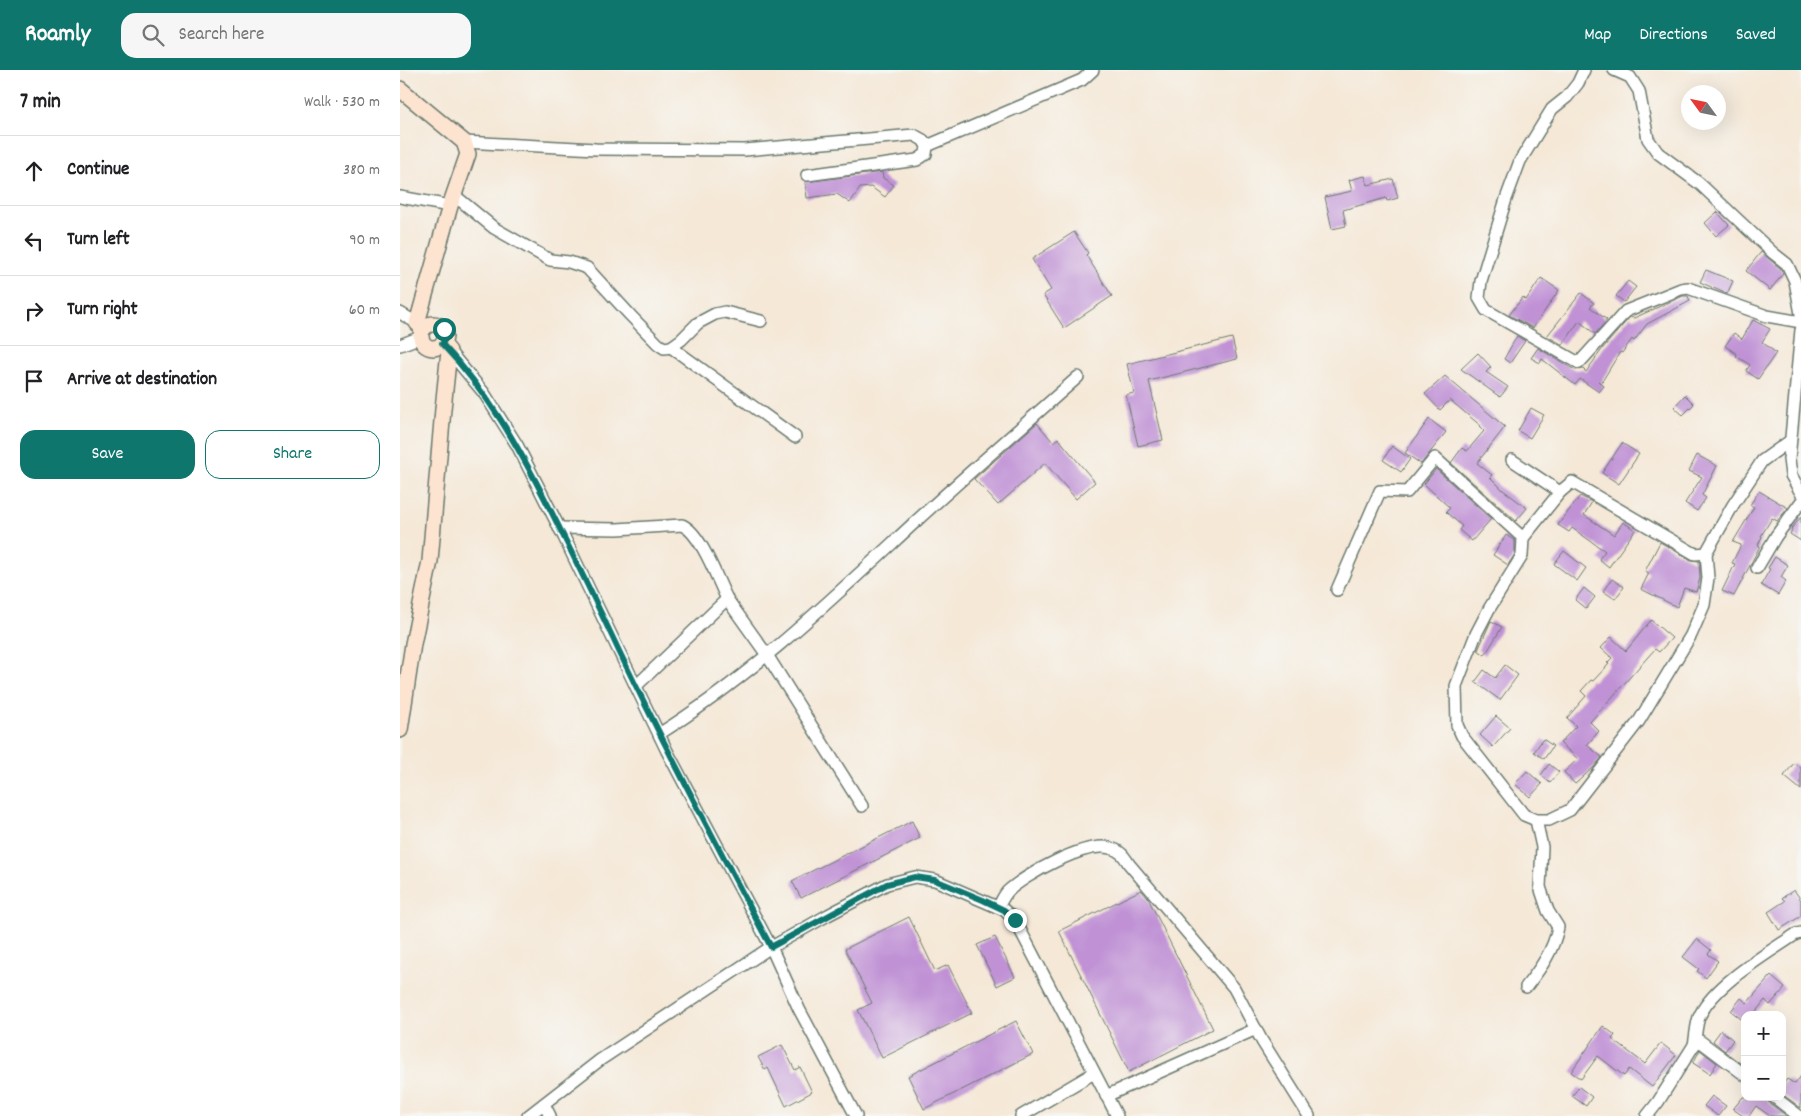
<!DOCTYPE html>
<html lang="en">
<head>
<meta charset="utf-8">
<style>
  body { margin:0; font-family:Dekko,sans-serif; background:#f6f6f6; color:#202124 }
  .controls { position:absolute; right:15px; bottom:15px; display:grid; overflow:hidden; border-radius:10px; box-shadow:0 5px 20px #0002 }
  .controls button { width:45px; height:45px; display:grid; place-items:center; padding:0; border:0; border-bottom:1px solid #e0e0e0; background:#fff; color:#202124; font:25px sans-serif }
  .compass { position:absolute; left:1281px; top:15px; width:45px; height:45px; border-radius:50%; background:#fff; box-shadow:0 5px 20px #0002; rotate:303deg }
  .stop { position:absolute; width:15px; height:15px; margin:-11px; border:4px solid #0f766e; border-radius:50%; background:#fff }
  .stop.end { background:#0f766e; border-color:#fff; box-shadow:0 1px 5px #0008 }
  .list { margin:0; padding:0; list-style:none }
  h2 { display:flex; justify-content:space-between; align-items:center; height:65px; margin:0; padding:0 20px; font-size:21px }
  h2 small { font-size:16px; font-weight:400; color:#757577 }
  .list li { display:grid; grid-template-columns:32px 1fr auto; gap:15px; align-items:center; box-sizing:border-box; height:70px; padding:0 20px; border-top:1px solid #e0e0e0 }
  .list b { display:block; font-size:19px; white-space:nowrap }
  .list em { font-size:16px; font-style:normal; color:#757577 }
  .actions { display:flex; gap:10px; padding:15px 20px }
  .actions a { flex:1; padding:11px 0; border:1px solid #0f766e; border-radius:15px; text-align:center; font-size:18px; color:#0f766e }
  .actions .main { background:#0f766e; color:#fff }
  .icon { flex:none; width:28px; height:28px; fill:none; stroke:currentColor; stroke-width:2; stroke-linecap:round; stroke-linejoin:round }
  .map { position:relative; flex:none; width:1401px; height:1046px; overflow:hidden }
  header { display:flex; align-items:center; gap:30px; box-sizing:border-box; height:70px; padding:0 25px; background:#0f766e; color:#fff }
  header strong { font-size:24px }
  nav { display:flex; gap:28px; margin-inline-start:auto; font-size:18px }
  .search { width:350px; height:45px; background:#f6f6f6; display:flex; align-items:center; gap:12px; box-sizing:border-box; padding:0 18px; border-radius:15px; color:#757577; font-size:19px }
  main { display:flex }
  aside { flex:1; background:#fff }
  .map>svg:first-child { display:block }
  .building { fill:#c092d5 }
  .lines { fill:none; stroke-linecap:round; stroke-linejoin:round }
  .street-casing { stroke:#6a796d; stroke-width:14 }
  .secondary-casing { stroke:#6a796d; stroke-width:18 }
  .street { stroke:#fff; stroke-width:11 }
  .secondary { stroke:#fde4d0; stroke-width:15 }
  .route { stroke:#0f766e; stroke-width:6 }
</style>
</head>
<body>
<header>
<strong>Roamly</strong>
<div class="search"><svg class="icon" aria-label="search" viewBox="0 0 24 24"><circle cx="10" cy="10" r="6"/><path d="M15 15l6 6"/></svg>Search here</div>
<nav><a>Map</a><a>Directions</a><a>Saved</a></nav>
</header>
<main>
<aside>
<h2>7 min<small>Walk · 530 m</small></h2>
<ul class="list">
<li><svg class="icon" aria-label="ahead" viewBox="0 0 24 24"><path d="M12 20V5M6 11l6-6 6 6"/></svg><div><b>Continue</b></div><em>380 m</em></li>
<li><svg class="icon" aria-label="left" viewBox="0 0 24 24"><path d="M17 20v-9H6M10 6l-5 5 5 5"/></svg><div><b>Turn left</b></div><em>90 m</em></li>
<li><svg class="icon" aria-label="right" viewBox="0 0 24 24"><path d="M7 20v-9h11M14 6l5 5-5 5"/></svg><div><b>Turn right</b></div><em>60 m</em></li>
<li><svg class="icon" aria-label="arrive" viewBox="0 0 24 24"><path d="M6 21V4h12l-3 4 3 4H6"/></svg><div><b>Arrive at destination</b></div></li>
</ul>
<div class="actions"><a class="main">Save</a><a>Share</a></div>
</aside>
<div class="map">
<svg width="1401" height="1046" viewBox="0 0 1401 1046">
  <rect width="100%" height="100%" fill="#f6f6f2"/>
  <filter id="ink" filterUnits="userSpaceOnUse"><feTurbulence type="fractalNoise" baseFrequency=".02" numOctaves="2"/><feDisplacementMap in="SourceGraphic" scale="10" xChannelSelector="R" yChannelSelector="G"/><feConvolveMatrix kernelMatrix="1 2 1 2 8 2 1 2 1" color-interpolation-filters="sRGB"/></filter>
  <filter id="wash" filterUnits="userSpaceOnUse"><feTurbulence type="fractalNoise" baseFrequency=".0096" numOctaves="4" result="noise"/><feDisplacementMap in="SourceGraphic" scale="20" xChannelSelector="R" yChannelSelector="G"/><feGaussianBlur stdDeviation="1.12" result="paint"/><feColorMatrix in="noise" values="0 0 0 0 0 0 0 0 0 0 0 0 0 0 0 0 0 1.4 0 .05"/><feComposite in="paint" operator="in"/></filter>
  <g filter="url(#wash)">
    <rect width="100%" height="100%" fill="#f5e8d7"/>
    <g id="blocks">
      <g class="building">
        <polygon points="482,102 483,108 494,115 485,127 471,117 460,118 450,133 437,124 407,128 405,112"/>
        <polygon points="965,106 968,115 993,109 998,128 987,131 986,128 943,140 946,156 932,159 925,127 952,121 949,110"/>
        <polygon points="1317,142 1329,155 1316,166 1305,153"/>
        <polygon points="674,162 688,183 686,185 712,226 664,258 643,225 651,220 632,189"/>
        <polygon points="1361,182 1381,199 1383,204 1370,220 1346,201"/>
        <polygon points="1306,200 1333,211 1327,224 1300,212"/>
        <polygon points="1141,208 1159,220 1133,258 1109,245 1123,227 1126,230"/>
        <polygon points="1228,211 1236,217 1224,232 1216,226"/>
        <polygon points="1181,223 1194,233 1190,237 1207,250 1195,264 1179,251 1163,275 1147,266"/>
        <polygon points="1283,226 1288,226 1290,231 1247,254 1234,271 1232,269 1222,283 1220,282 1201,313 1198,311 1204,316 1199,322 1180,309 1175,315 1142,289 1140,293 1131,288 1138,278 1175,300 1183,299 1186,302 1203,278 1230,247 1234,248"/>
        <polygon points="1353,250 1370,259 1362,272 1376,283 1358,309 1346,301 1350,295 1336,286 1337,284 1325,276 1334,263 1342,269"/>
        <polygon points="1117,266 1125,271 1110,293 1104,289"/>
        <polygon points="832,268 837,289 749,311 763,370 738,376 726,325 734,323 727,294"/>
        <polygon points="1078,283 1091,297 1086,302 1108,317 1100,327 1061,299"/>
        <polygon points="1045,306 1105,357 1077,393 1092,405 1090,407 1103,420 1127,438 1116,451 1051,393 1062,378 1067,381 1084,361 1080,357 1081,356 1050,330 1040,340 1025,324"/>
        <polygon points="1285,325 1294,334 1283,345 1274,337"/>
        <polygon points="1131,338 1144,345 1130,368 1118,361"/>
        <polygon points="1029,349 1046,362 1021,394 1005,383"/>
        <polygon points="637,353 653,372 658,368 695,412 676,429 645,393 598,435 574,409"/>
        <polygon points="1222,373 1239,384 1219,414 1202,403"/>
        <polygon points="992,376 1010,389 1001,402 983,390"/>
        <polygon points="1297,385 1317,396 1302,425 1306,428 1297,441 1285,433 1302,407 1289,401"/>
        <polygon points="1036,399 1091,449 1072,471 1059,460 1062,456 1046,442 1050,438 1024,414"/>
        <polygon points="1359,421 1388,438 1377,451 1372,448 1361,466 1362,467 1358,475 1360,476 1334,526 1322,521 1335,494 1332,493 1341,475 1333,472 1354,437 1350,435"/>
        <polygon points="1180,426 1192,432 1184,445 1214,465 1223,452 1235,460 1209,497 1199,489 1205,481 1172,458 1169,462 1158,455"/>
        <polygon points="1401,447 1401,471 1390,464 1392,460 1391,459"/>
        <polygon points="1106,465 1115,471 1115,484 1108,495 1093,485"/>
        <polygon points="1260,472 1291,490 1299,491 1300,508 1296,522 1284,518 1277,537 1241,519 1249,503 1245,501"/>
        <polygon points="1164,481 1186,498 1177,511 1154,494"/>
        <polygon points="1375,487 1388,495 1381,507 1386,511 1378,525 1361,515 1370,499 1368,498"/>
        <polygon points="1212,509 1224,517 1215,529 1203,521"/>
        <polygon points="1184,518 1195,527 1186,539 1175,530"/>
        <polygon points="1251,550 1272,568 1259,582 1255,579 1190,652 1199,661 1187,675 1202,687 1194,697 1175,714 1164,702 1178,689 1160,673 1176,656 1167,648 1186,626 1181,621 1191,610 1193,611 1209,594 1207,593 1212,588 1201,578 1211,567 1226,581"/>
        <polygon points="1091,551 1102,557 1085,585 1078,580"/>
        <polygon points="1105,595 1118,605 1100,630 1075,612 1084,600 1095,608"/>
        <polygon points="1096,646 1110,658 1093,677 1080,665"/>
        <polygon points="1143,669 1153,676 1144,689 1134,682"/>
        <polygon points="1394,693 1401,698 1401,720 1384,706"/>
        <polygon points="1149,694 1159,702 1150,713 1141,705"/>
        <polygon points="1127,701 1142,714 1130,727 1115,714"/>
        <polygon points="512,751 520,768 401,828 392,811"/>
        <polygon points="741,820 748,828 813,959 729,1002 659,861"/>
        <polygon points="1394,820 1401,830 1401,846 1379,860 1368,842 1385,831 1382,828"/>
        <polygon points="509,847 535,901 548,895 572,943 482,988 458,940 472,933 445,879"/>
        <polygon points="595,867 615,907 597,916 577,875"/>
        <polygon points="1297,869 1311,880 1308,884 1318,891 1306,908 1297,901 1299,899 1283,887"/>
        <polygon points="1371,906 1385,918 1370,935 1365,930 1353,945 1345,945 1345,952 1331,941 1341,928 1347,933"/>
        <polygon points="616,951 633,984 524,1039 508,1006"/>
        <polygon points="1203,956 1215,965 1212,969 1245,994 1261,973 1276,985 1252,1017 1229,999 1224,1006 1198,986 1181,1009 1171,1002"/>
        <polygon points="1321,960 1333,970 1325,981 1313,971"/>
        <polygon points="382,975 395,1000 400,997 412,1022 386,1036 368,998 365,1000 358,987"/>
        <polygon points="1300,980 1317,993 1310,1004 1293,993"/>
        <polygon points="1401,1006 1401,1038 1382,1024 1382,1016 1387,1009 1395,1014"/>
        <polygon points="1179,1017 1192,1027 1186,1036 1172,1026"/>
        <polygon points="1312,1026 1326,1036 1318,1046 1304,1036"/>
        <polygon points="1343,1027 1367,1027 1369,1033 1387,1046 1370,1046 1356,1036 1349,1046 1343,1046 1333,1039"/>
      </g>
    </g>
  </g>
  <g filter="url(#ink)">
    <use href="#blocks" fill-opacity="0" stroke="#6a796d" stroke-width="1"/>
    <g class="lines">
      <g class="street-casing">
        <g id="street">
          <polyline points="1184,0 1178,13 1167,27 1152,39 1120,91 1106,129 1081,211 1079,228 1086,240 1179,293 1226,241 1281,219 1288,218 1367,246 1401,252"/>
          <polyline points="1214,0 1230,7 1239,21 1248,69 1258,83 1300,114 1373,183 1387,194 1395,211 1401,244"/>
          <polyline points="64,72 196,79 345,80 514,65 523,70 527,76 526,84 517,90 407,105"/>
          <polyline points="527,76 682,10 693,0"/>
          <polyline points="54,125 94,158 150,190 169,192 187,198 230,245 258,274 264,278 271,277 281,270 298,253 315,244 325,242 361,251"/>
          <polyline points="0,127 50,136"/>
          <polyline points="0,243 17,253"/>
          <polyline points="1401,260 1389,389 1391,405 1401,423"/>
          <polyline points="0,275 21,267"/>
          <polyline points="271,277 395,367"/>
          <polyline points="49,281 84,323 117,375 164,467 267,681 371,877 399,939 456,1046"/>
          <polyline points="1112,390 1160,422"/>
          <path d="M 159,458 L 217,459 L 282,455 C 301,463 317,509 327,529"/>
          <polyline points="1123,468 1122,486 1089,539 1076,564 1056,616 1057,655 1062,666 1124,745 1136,750 1149,750 1170,740 1239,651 1291,565 1304,535 1308,508 1306,483"/>
          <polyline points="1357,498 1376,466 1401,432"/>
          <polyline points="937,520 980,421 1007,422 1035,388 1123,468 1160,422 1172,412 1295,484 1306,483 1333,435 1362,391 1390,371"/>
          <polyline points="236,616 327,529 367,585 462,736"/>
          <path d="M 259,664 C 353,605 433,528 513,454 C 567,404 623,356 678,307"/>
          <path d="M 598,837 C 601,832 604,825 608,821 C 625,805 686,771 710,778 C 720,780 724,786 729,794 L 834,918 L 862,971 L 909,1046"/>
          <path d="M 1126,917 C 1140,899 1154,880 1158,857 L 1148,841 L 1140,817 L 1142,777 L 1136,750"/>
          <path d="M 1294,975 C 1296,966 1296,953 1300,945 C 1316,913 1367,884 1396,864 L 1401,863"/>
          <polyline points="706,1026 856,959"/>
          <polyline points="1374,1027 1399,1046"/>
          <polyline points="144,1034 150,1046"/>
          <polyline points="128,1046 200,990 368,879 428,845 487,814 515,807 535,810 604,840 615,850 717,1046"/>
          <polyline points="621,1046 694,1003"/>
          <polyline points="1247,1046 1258,1032 1294,975 1300,971 1345,1005"/>
        </g>
      </g>
      <g class="secondary-casing">
        <g id="secondary">
          <polyline points="0,19 64,72 68,84 50,136 17,253 23,259"/>
          <circle cx="33" cy="266" r="12"/>
          <polyline points="0,660 13,574 30,491 43,339 49,281 43,274"/>
        </g>
      </g>
      <use href="#street" class="street"/>
      <use href="#secondary" class="secondary"/>
    </g>
  </g>
  <g class="lines" filter="url(#ink)">
    <path class="route" d="M 44,259 L 46,267 L 42,274 C 88,322 118,376 148,435 C 172,483 196,532 219,581 C 267,681 319,779 371,877 L 487,814 L 515,807 L 535,810 L 583,830 L 604,840 L 615,850"/>
  </g>
</svg>
<div class="controls">
<button>+</button>
<button>−</button>
</div>
<svg class="compass" viewBox="-18 -18 36 36"><path d="M0-13l5 13h-10z" fill="#e53935"/><path d="M0 13l5-13h-10z" fill="#757577"/></svg>
<div class="stop" style="left:44px;top:259px"></div>
<div class="stop end" style="left:615px;top:850px"></div>
</div>
</main>
</body>
</html>
